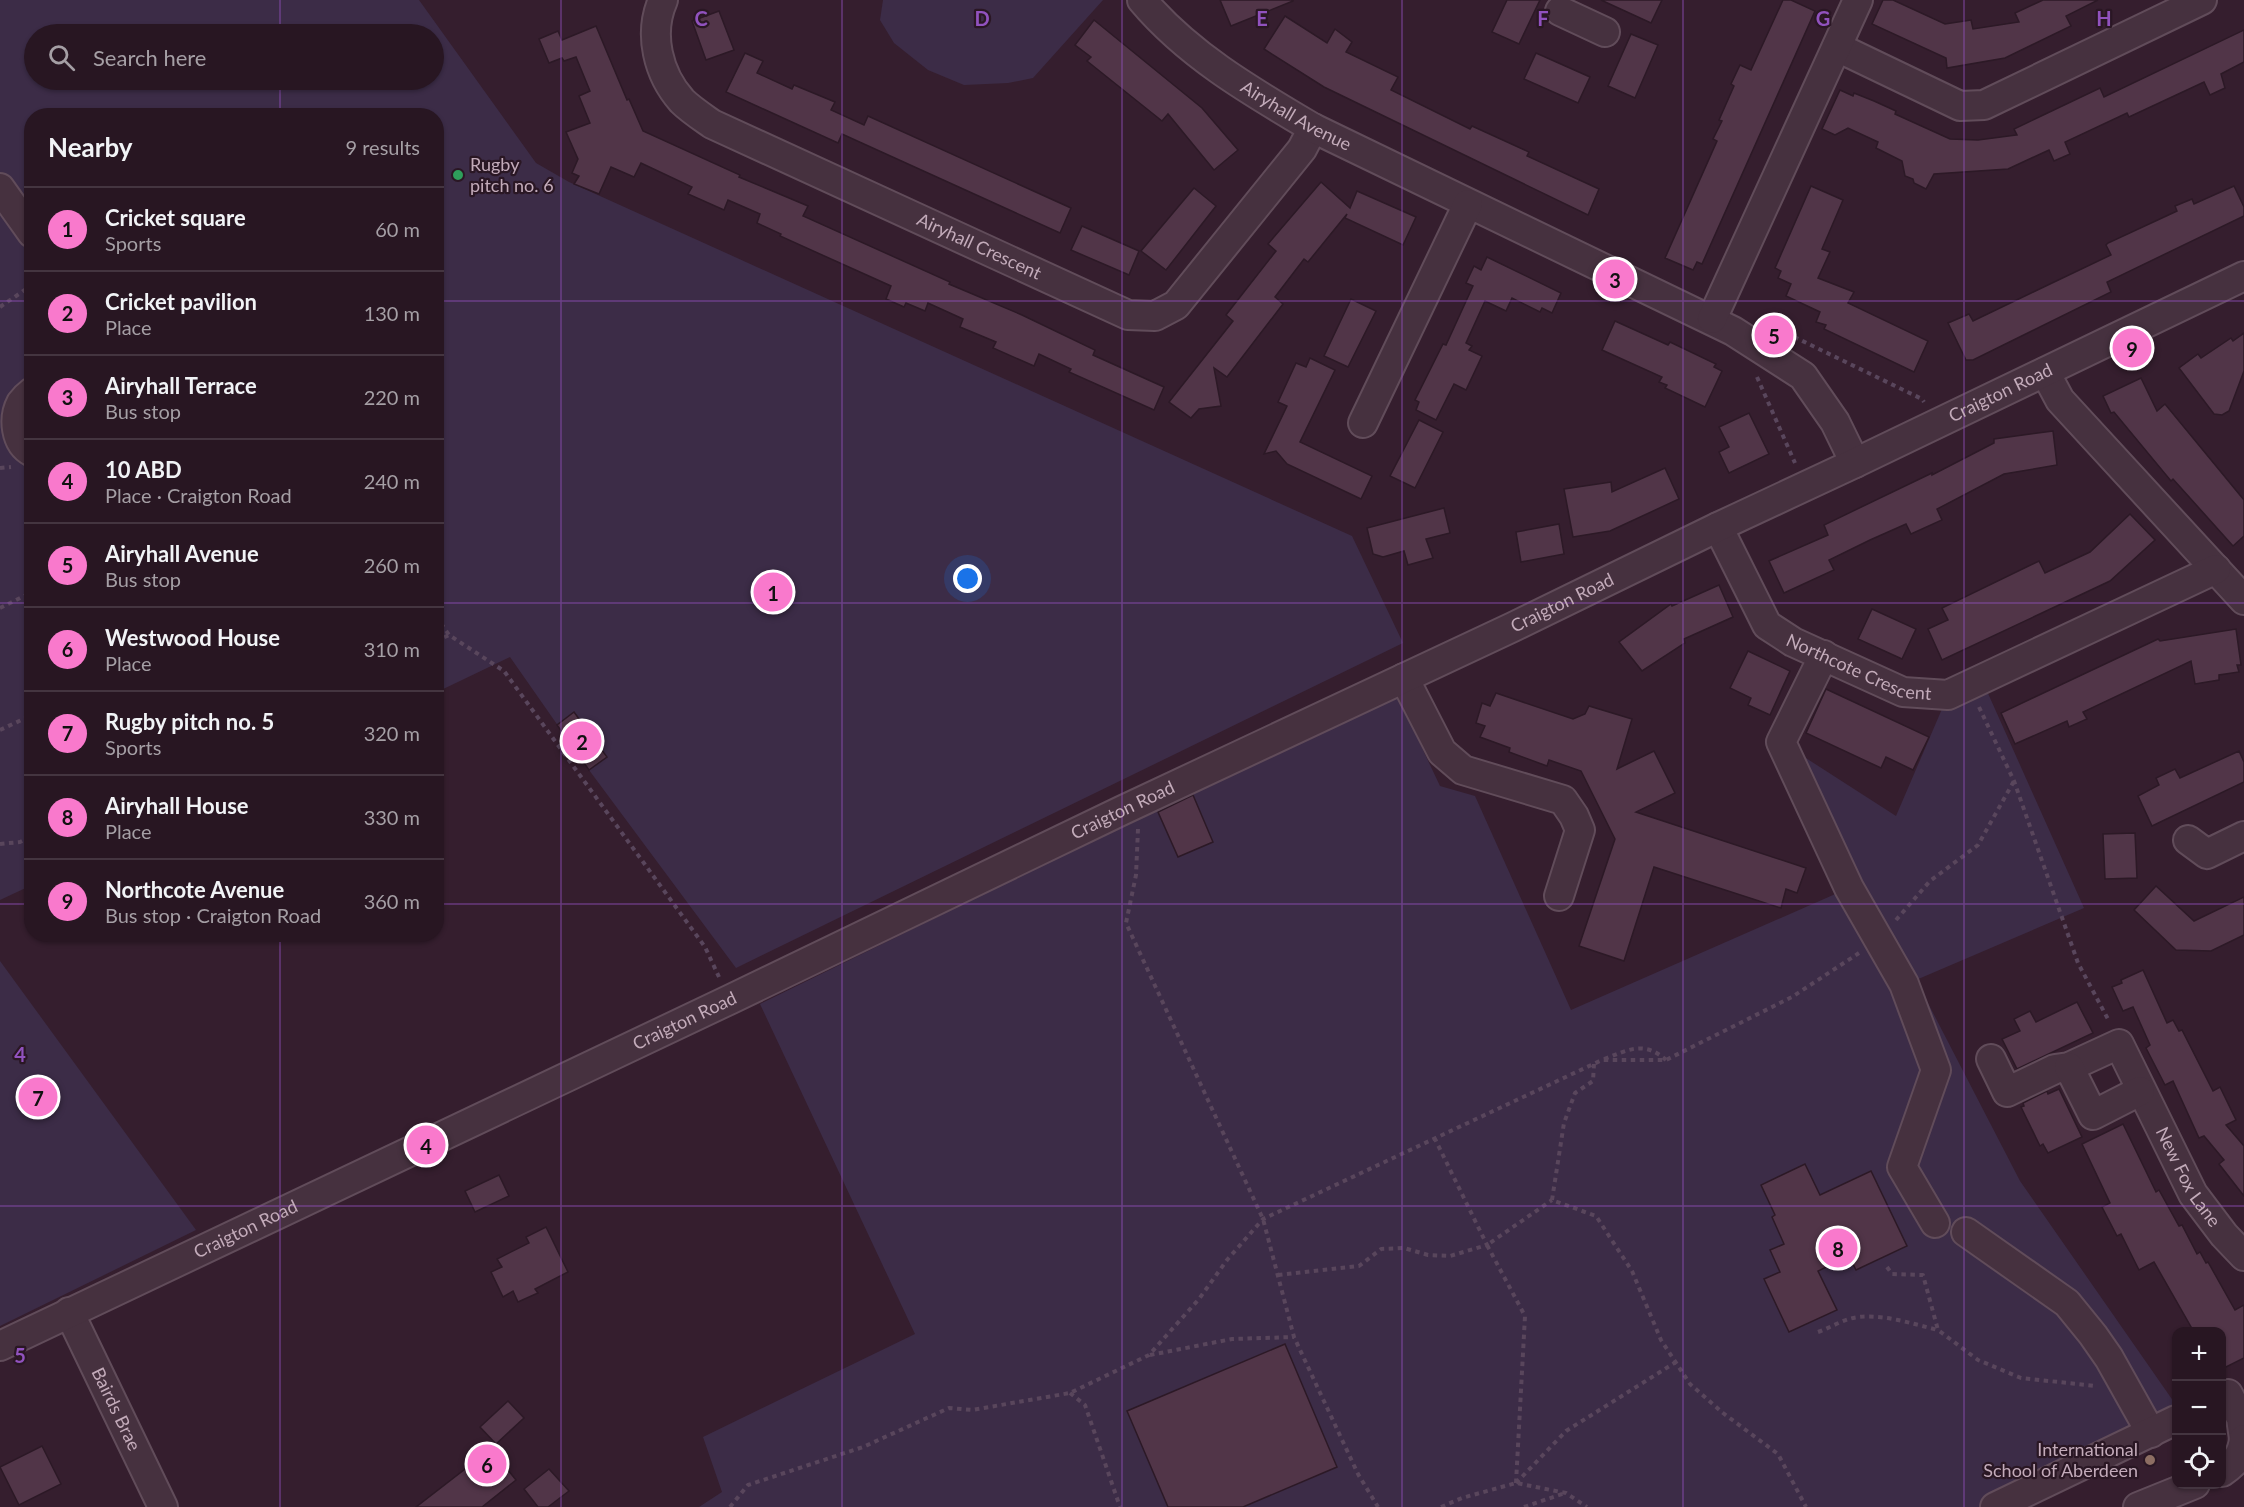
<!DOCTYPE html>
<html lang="en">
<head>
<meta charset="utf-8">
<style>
  body { margin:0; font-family:Lato,sans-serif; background:#34232f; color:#f1f3f6 }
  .controls { position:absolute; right:18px; bottom:18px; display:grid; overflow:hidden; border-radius:12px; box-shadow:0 2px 4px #0004 }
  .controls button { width:54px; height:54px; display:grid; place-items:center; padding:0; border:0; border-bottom:2px solid #443540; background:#281622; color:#f1f3f6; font:30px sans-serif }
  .you { position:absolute; left:968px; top:579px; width:21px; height:21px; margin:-15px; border:4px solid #fff; border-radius:50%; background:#1a73e8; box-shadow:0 0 0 9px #1a73e833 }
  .badge { display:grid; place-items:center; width:39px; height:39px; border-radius:50%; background:#f979cc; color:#111; font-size:20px; font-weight:700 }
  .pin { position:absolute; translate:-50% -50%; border:3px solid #fff; box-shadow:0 2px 6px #0006 }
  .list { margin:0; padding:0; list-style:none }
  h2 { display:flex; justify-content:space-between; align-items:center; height:78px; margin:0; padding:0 24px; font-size:26px }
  h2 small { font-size:20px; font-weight:400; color:#a59fa5 }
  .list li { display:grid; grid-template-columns:39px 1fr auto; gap:18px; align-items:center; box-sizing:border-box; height:84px; padding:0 24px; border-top:2px solid #443540 }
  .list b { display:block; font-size:22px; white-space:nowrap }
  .list p { margin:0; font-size:20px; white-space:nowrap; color:#a59fa5 }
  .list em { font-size:20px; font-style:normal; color:#a59fa5 }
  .icon { flex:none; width:33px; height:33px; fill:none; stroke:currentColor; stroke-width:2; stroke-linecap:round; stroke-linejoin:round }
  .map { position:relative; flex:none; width:2244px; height:1507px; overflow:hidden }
  .search { position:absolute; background:#281622; box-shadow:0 2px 4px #0004; left:24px; top:24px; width:420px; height:66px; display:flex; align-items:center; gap:15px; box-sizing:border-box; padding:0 21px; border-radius:33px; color:#a59fa5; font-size:22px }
  .panel { position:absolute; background:#281622; box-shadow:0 2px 4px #0004; left:24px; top:108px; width:420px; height:834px; border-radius:24px }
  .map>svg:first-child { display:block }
  .green { fill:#3c2c47; fill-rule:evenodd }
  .building { fill:#513548; stroke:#2c1926; stroke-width:1.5 }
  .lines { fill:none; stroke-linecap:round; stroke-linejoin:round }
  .minor-casing { stroke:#614c5a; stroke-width:32 }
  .path { stroke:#59465c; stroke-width:4; stroke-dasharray:4.5 4.5; stroke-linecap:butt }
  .minor { stroke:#46313f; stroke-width:28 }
  .grid { fill:none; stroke:#9152be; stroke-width:1.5; stroke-opacity:0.55 }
  .leisure-dot { fill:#2e9e5b; stroke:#2a1724; stroke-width:2 }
  .education-dot { fill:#8d6e63; stroke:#2a1724; stroke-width:2 }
  .labels { text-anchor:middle; stroke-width:4.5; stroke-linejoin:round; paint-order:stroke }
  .street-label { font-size:18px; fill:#c3abba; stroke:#2a1724 }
  .poi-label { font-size:18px; fill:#c3abba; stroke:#2a1724; text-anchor:start }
  .grid-label { font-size:20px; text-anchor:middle; font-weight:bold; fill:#9152be; stroke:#2a1724; stroke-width:4.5; stroke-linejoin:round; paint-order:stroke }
</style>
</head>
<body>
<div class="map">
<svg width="2244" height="1507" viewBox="0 0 2244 1507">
  <rect width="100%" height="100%" fill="#351e2e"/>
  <g class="green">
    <path d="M 0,0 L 419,0 L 536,163 L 569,182 L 1352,536 L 1403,643 L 736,968 L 589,770 L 510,657 L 437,692 L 436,116 L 32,116 L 32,885 L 0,900 ZM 34,34 L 434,34 L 434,80 L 34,80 Z"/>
    <polygon points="883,0 1103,0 1033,78 1008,83 964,85 928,70 894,43 880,20"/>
    <polygon points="1982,680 2084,908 1916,980 2020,1181 2176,1405 2176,1411 1986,1507 699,1507 722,1492 703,1437 915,1334 760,1004 1157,809 1398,697 1440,786 1475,796 1571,1010 1849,888 1781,742 1896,816 1948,695"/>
    <polygon points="0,961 196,1230 0,1326"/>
  </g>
  <g class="building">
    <polygon points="1220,0 1293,0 1293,1 1231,26"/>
    <polygon points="1507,0 1540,0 1519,44 1492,32"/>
    <polygon points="1601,0 1662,0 1651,23"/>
    <polygon points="1783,0 1791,0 1815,11 1702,264 1697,262 1693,270 1665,258 1717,141 1713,139 1722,121 1719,120 1734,86 1731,84 1740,65 1751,70"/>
    <polygon points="1883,0 1893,0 1945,24 1971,20 1973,29 2019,22 2015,13 2043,0 2098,0 2066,16 2071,26 2005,58 1947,68 1946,58 1872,24"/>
    <polygon points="719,11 734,50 706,60 692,21"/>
    <polygon points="1285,16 1327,43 1335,29 1352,42 1346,52 1398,77 1391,90 1470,129 1472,126 1529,152 1527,156 1599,189 1588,215 1324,87 1264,49"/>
    <polygon points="1094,20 1202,108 1238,150 1214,170 1168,114 1162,121 1087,61 1091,57 1075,45"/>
    <polygon points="596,26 627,100 629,99 643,131 740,175 739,177 808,206 803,216 950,282 949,284 1022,315 1095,350 1093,355 1164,387 1154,410 1069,372 1071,369 1039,354 1034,366 993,348 996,342 960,327 963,319 928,303 925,311 906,303 904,307 886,299 891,286 780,236 781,234 757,223 760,214 728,200 724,210 688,194 692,187 641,163 634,177 611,167 599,194 574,184 579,176 572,173 578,159 566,132 590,123 579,96 590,91 576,57 564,61 562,58 549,63 539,39 558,31 562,40"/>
    <polygon points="2244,30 2244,62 2221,74 2225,88 2210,95 2204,82 2129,117 2127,113 2065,142 2070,154 2054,161 2049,150 2008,169 1934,174 1926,189 1914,183 1913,179 1905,176 1902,161 1876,148 1878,142 1848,128 1835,135 1822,129 1840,90 1853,96 1854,93 1874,101 1896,111 1895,114 1950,139 1978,140 2017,135 2014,129 2100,88 2104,97"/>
    <polygon points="1631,34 1658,45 1635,98 1608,86"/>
    <polygon points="745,53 763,61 757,73 792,89 794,85 835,102 831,110 864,125 868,116 1071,208 1060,233 842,134 838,143 726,92"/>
    <polygon points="1536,53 1590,77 1578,103 1524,79"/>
    <polygon points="1321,182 1350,208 1357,191 1416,217 1403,245 1345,218 1347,214 1308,262 1304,259 1275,297 1283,304 1227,377 1214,368 1221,406 1199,409 1191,418 1169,402 1233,321 1226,315 1276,251 1268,244"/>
    <polygon points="1811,186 1843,200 1822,249 1830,252 1818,278 1854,292 1848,303 1928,341 1914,372 1824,329 1826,325 1816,322 1820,312 1786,296 1791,284 1778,278 1781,271 1775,268"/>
    <polygon points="2234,186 2244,207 2244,216 2107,282 2111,292 1973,360 1966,360 1948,323 1969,314 1973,321 2050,284 2111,255 2106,245 2108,243 2177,211 2175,206 2192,199 2194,204"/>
    <polygon points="1194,188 1216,206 1166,270 1141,251"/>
    <polygon points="1082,226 1139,251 1129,275 1071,250"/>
    <polygon points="1487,257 1561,293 1552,313 1542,308 1540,312 1512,298 1506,311 1485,301 1466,343 1472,346 1469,350 1482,356 1466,390 1454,384 1436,420 1416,410 1419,402 1415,400 1443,344 1446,345 1473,286 1466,283 1474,266 1481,270"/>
    <polygon points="1351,299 1376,311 1348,367 1324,356"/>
    <polygon points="1615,321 1668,345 1670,342 1716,364 1714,367 1722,371 1705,407 1665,388 1667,385 1659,382 1662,377 1602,350"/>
    <polygon points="2244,333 2244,371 2229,411 2222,415 2214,414 2179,368 2198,354 2201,358 2231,338 2233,341"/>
    <polygon points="1310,358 1335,370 1300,442 1372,476 1361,499 1287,464 1276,451 1264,454 1287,406 1278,402 1296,363 1306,367"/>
    <polygon points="2141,378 2157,411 2165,404 2244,500 2244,536 2233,546 2173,479 2171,481 2114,412 2111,413 2103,396"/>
    <polygon points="1749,413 1769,454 1729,473 1719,452 1729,447 1719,427"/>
    <polygon points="1419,420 1443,432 1415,488 1390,476"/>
    <polygon points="2053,431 2057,465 2004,474 1937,509 1942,520 1911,534 1906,524 1870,540 1829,560 1834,570 1784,593 1769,561 1828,535 1824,525 1932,473 1932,475 1994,443 1994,439"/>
    <polygon points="1665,468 1679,499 1610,531 1573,537 1564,489 1611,482 1612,492"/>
    <polygon points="1444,508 1450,533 1426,539 1433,558 1408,565 1404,551 1383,557 1373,554 1367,528"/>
    <polygon points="2130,514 2155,540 2110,581 1942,660 1928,629 1948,620 1942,608 2039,561 2045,573 2090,552"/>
    <polygon points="1559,524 1564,554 1521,562 1516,532"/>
    <polygon points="1719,585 1733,617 1684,639 1685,643 1642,671 1619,642 1671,604 1672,606"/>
    <polygon points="1872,609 1916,629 1902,659 1858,639"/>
    <polygon points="2236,629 2241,665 2237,665 2239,672 2219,675 2219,680 2195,684 2191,661 2083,712 2087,719 2069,727 2067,721 2015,744 2001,713 2158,639 2160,641"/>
    <polygon points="1748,651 1790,671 1770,715 1748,705 1751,698 1730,688"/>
    <polygon points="1826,689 1929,737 1913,770 1886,757 1881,768 1806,733"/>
    <polygon points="1496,693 1573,719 1585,714 1589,706 1632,719 1617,769 1654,751 1675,793 1636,812 1806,868 1797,893 1786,889 1781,908 1654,867 1624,961 1579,946 1615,839 1581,771 1549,760 1547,766 1509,752 1510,748 1480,737 1485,726 1476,723 1482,703 1490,706"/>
    <polygon points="574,712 607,757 589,770 557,725"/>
    <polygon points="2239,751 2244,762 2244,782 2152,826 2138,796 2159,785 2156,778 2175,769 2180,778"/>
    <polygon points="1193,795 1213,842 1178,857 1158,812"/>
    <polygon points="2135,833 2137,878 2105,879 2103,834"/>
    <polygon points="2156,886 2194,921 2244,897 2244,935 2211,951 2176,950 2134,910"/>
    <polygon points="2143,970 2167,1023 2173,1020 2179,1031 2182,1030 2213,1091 2220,1087 2236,1120 2226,1125 2244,1146 2244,1196 2219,1164 2224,1160 2204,1136 2199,1138 2173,1081 2165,1085 2146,1048 2150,1045 2133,1007 2123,1011 2112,987 2122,983 2121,980"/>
    <polygon points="2077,1002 2093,1033 2017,1069 2002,1039 2020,1031 2014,1019 2030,1011 2036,1022"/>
    <polygon points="2059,1089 2082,1137 2048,1153 2043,1144 2040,1146 2021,1107 2024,1106 2023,1103 2047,1091 2048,1094"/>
    <polygon points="2123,1124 2156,1192 2159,1190 2179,1226 2182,1225 2197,1254 2200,1252 2206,1263 2208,1262 2235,1310 2244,1305 2244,1358 2222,1369 2222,1332 2194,1332 2154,1262 2139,1270 2121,1234 2117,1236 2102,1207 2110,1203 2082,1144"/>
    <polygon points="1805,1164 1820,1195 1871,1171 1907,1246 1856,1270 1849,1256 1818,1271 1837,1310 1789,1332 1764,1279 1780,1272 1770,1250 1784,1244 1772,1217 1775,1215 1761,1185"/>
    <polygon points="499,1175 509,1196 475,1212 465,1191"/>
    <polygon points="546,1227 568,1272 535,1289 538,1293 518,1302 513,1291 503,1297 491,1272 502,1267 497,1259 529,1243 526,1237"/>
    <polygon points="1285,1344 1337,1467 1243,1507 1168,1507 1127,1411"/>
    <polygon points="508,1401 524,1418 496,1444 480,1427"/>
    <polygon points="42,1446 61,1484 19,1505 0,1467"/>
    <polygon points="491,1449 516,1480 482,1507 416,1507"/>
    <polygon points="549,1469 569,1491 548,1507 538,1507 524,1489"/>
  </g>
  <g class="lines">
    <g class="minor-casing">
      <g id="minor">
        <path id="s1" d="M 663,0 C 648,34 658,74 682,101 C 690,109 702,117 712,124 L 1128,315 L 1155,316 L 1176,305 L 1302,149 L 1313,128"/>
        <path id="s2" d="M 1142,0 C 1188,55 1252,92 1313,128 L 1733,331 L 1803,376 L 1835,422 L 1855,463"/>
        <polyline points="1560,11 1605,32"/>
        <polyline points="1837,47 1960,106 1984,105 2202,0"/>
        <polyline points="0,188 32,233"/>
        <polyline points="1712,319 1858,0"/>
        <polyline points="2045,372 2060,400 2244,600"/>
        <path d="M 32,392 C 28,395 24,399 21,403 C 13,418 15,443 32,452"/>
        <polyline points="1363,423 1468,204"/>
        <path id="s3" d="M 1718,527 L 1767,625 L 1793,642 L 1903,692 L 1948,695 L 2216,569"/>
        <polyline points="1824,655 1781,742 1849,888 1904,984 1936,1070 1902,1167 1935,1223"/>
        <polyline points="1404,678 1442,752 1463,770 1563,800 1574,816 1580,830 1559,896"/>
        <polyline points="2188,840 2207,854 2244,836"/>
        <path id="s4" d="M 1991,1059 L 2007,1092 L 2055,1069 L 2069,1067 L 2119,1044 L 2193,1194 L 2224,1235 L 2244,1256"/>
        <polyline points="2069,1067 2093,1115 2140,1091"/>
        <polyline points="1966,1232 2067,1303 2093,1335 2109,1358 2151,1433"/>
        <path id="s5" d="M 69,1312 L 163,1507"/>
        <path id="s6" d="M 0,1346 L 729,1000 L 1123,810 L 1513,627 L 1718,527 L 1855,463 L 2244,276"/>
        <polyline points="2228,1394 2241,1418 2244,1439"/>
        <path d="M 2222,1472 C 2235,1463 2242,1456 2244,1439"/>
        <polyline points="1995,1507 2176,1420"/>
        <polyline points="2138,1507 2195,1484"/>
      </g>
    </g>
    <g class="path">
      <polyline points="0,307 32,285"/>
      <polyline points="1786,333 1922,399 1924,402"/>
      <polyline points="1757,377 1795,463"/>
      <polyline points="0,468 11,467"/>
      <polyline points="0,608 32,592"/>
      <polyline points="436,616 449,635 504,671 705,947 719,977"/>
      <polyline points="436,641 449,635"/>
      <polyline points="1979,707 2014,781 2078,963 2109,1021"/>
      <polyline points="0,730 32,715"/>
      <polyline points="1138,829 1136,875 1126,923 1263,1219 1294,1337 1358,1474 1378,1507"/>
      <polyline points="0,844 20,842 32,836"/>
      <polyline points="1896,920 1930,881 1978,845 2014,781"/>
      <path d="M 1604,1059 C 1628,1050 1644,1040 1666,1060"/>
      <polyline points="1594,1064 1593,1081 1575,1093 1564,1123 1552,1200 1596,1216 1632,1271 1661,1340 1690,1384 1723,1413 1778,1454 1806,1507"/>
      <polyline points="1887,1267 1892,1274 1923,1275 1938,1330 1978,1360 2021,1378 2096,1386"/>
      <polyline points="1278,1275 1359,1266 1381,1249 1404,1248 1428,1255 1450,1256 1487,1245 1435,1139"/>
      <path d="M 1818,1332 C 1829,1328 1839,1322 1849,1319 C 1875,1311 1913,1324 1938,1330"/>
      <polyline points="1150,1355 1232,1339 1294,1337"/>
      <polyline points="1070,1393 1085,1405 1120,1507"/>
      <polyline points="1516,1483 1525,1316 1487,1245 1552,1200"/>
      <polyline points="1516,1483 1566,1431 1676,1362"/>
      <polyline points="730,1507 748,1485 863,1447 949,1408 972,1410 1070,1393 1149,1355 1199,1299 1227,1260 1263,1219 1602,1060 1666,1060 1792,997 1859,953"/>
      <polyline points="1441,1507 1462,1498 1516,1483 1566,1493 1587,1507"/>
      <polyline points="1524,1507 1565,1493"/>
    </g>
    <use href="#minor" class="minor"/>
  </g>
  <path class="grid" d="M 280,0 L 280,34M 561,0 L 561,1507M 842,0 L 842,1507M 1122,0 L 1122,1507M 1402,0 L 1402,1507M 1683,0 L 1683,1507M 1964,0 L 1964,1507M 280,80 L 280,116M 0,301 L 32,301M 436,301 L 2244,301M 0,603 L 32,603M 436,603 L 2244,603M 0,904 L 32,904M 436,904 L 2244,904M 280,934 L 280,1507M 0,1206 L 2244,1206"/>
  <circle class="leisure-dot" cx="458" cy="175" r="6"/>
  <circle class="education-dot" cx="2150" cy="1460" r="6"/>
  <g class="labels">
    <g class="street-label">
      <text dy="6" stroke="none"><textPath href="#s2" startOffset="194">Airyhall Avenue</textPath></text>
      <text dy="6" stroke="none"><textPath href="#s1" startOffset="440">Airyhall Crescent</textPath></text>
      <text dy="6" stroke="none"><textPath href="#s6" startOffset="2216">Craigton Road</textPath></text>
      <text dy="6" stroke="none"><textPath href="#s6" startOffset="1730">Craigton Road</textPath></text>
      <text dy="6" stroke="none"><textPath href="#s3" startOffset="212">Northcote Crescent</textPath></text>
      <text dy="6" stroke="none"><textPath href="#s6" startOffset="1244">Craigton Road</textPath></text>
      <text dy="6" stroke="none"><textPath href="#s6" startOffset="758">Craigton Road</textPath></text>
      <text dy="6" stroke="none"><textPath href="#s4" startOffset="309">New Fox Lane</textPath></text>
      <text dy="6" stroke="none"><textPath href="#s6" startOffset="272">Craigton Road</textPath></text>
      <text dy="6" stroke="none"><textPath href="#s5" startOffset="108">Bairds Brae</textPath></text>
    </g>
    <g class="poi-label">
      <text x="470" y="171">Rugby<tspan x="470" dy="21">pitch no. 6</tspan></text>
      <text x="2138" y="1456" text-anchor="end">International<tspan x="2138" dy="21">School of Aberdeen</tspan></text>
    </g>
  </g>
  <g class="grid-label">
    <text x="701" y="26">C</text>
    <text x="982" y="26">D</text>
    <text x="1262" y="26">E</text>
    <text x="1543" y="26">F</text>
    <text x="1823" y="26">G</text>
    <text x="2104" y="26">H</text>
    <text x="20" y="1062">4</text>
    <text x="20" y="1363">5</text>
  </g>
</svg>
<div class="controls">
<button>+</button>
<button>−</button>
<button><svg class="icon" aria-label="locate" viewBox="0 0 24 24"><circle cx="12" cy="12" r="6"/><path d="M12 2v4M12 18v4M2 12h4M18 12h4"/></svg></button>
</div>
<div class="you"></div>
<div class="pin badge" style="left:773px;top:592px">1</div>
<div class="pin badge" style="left:582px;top:741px">2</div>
<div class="pin badge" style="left:1615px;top:279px">3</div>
<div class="pin badge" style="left:426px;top:1145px">4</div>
<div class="pin badge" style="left:1774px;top:335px">5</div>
<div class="pin badge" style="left:487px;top:1464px">6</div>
<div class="pin badge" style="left:38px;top:1097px">7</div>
<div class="pin badge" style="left:1838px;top:1248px">8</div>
<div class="pin badge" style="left:2132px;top:348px">9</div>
<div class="search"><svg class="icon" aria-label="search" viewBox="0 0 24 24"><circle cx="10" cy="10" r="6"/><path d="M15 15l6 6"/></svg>Search here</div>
<section class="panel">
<h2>Nearby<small>9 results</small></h2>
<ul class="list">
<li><span class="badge">1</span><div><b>Cricket square</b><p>Sports</p></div><em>60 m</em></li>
<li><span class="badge">2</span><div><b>Cricket pavilion</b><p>Place</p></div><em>130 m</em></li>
<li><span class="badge">3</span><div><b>Airyhall Terrace</b><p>Bus stop</p></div><em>220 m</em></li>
<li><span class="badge">4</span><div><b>10 ABD</b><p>Place · Craigton Road</p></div><em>240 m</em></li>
<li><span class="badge">5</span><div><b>Airyhall Avenue</b><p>Bus stop</p></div><em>260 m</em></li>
<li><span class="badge">6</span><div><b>Westwood House</b><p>Place</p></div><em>310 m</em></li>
<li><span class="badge">7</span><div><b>Rugby pitch no. 5</b><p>Sports</p></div><em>320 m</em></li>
<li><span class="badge">8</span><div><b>Airyhall House</b><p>Place</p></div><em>330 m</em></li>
<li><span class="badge">9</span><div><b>Northcote Avenue</b><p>Bus stop · Craigton Road</p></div><em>360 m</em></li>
</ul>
</section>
</div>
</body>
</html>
